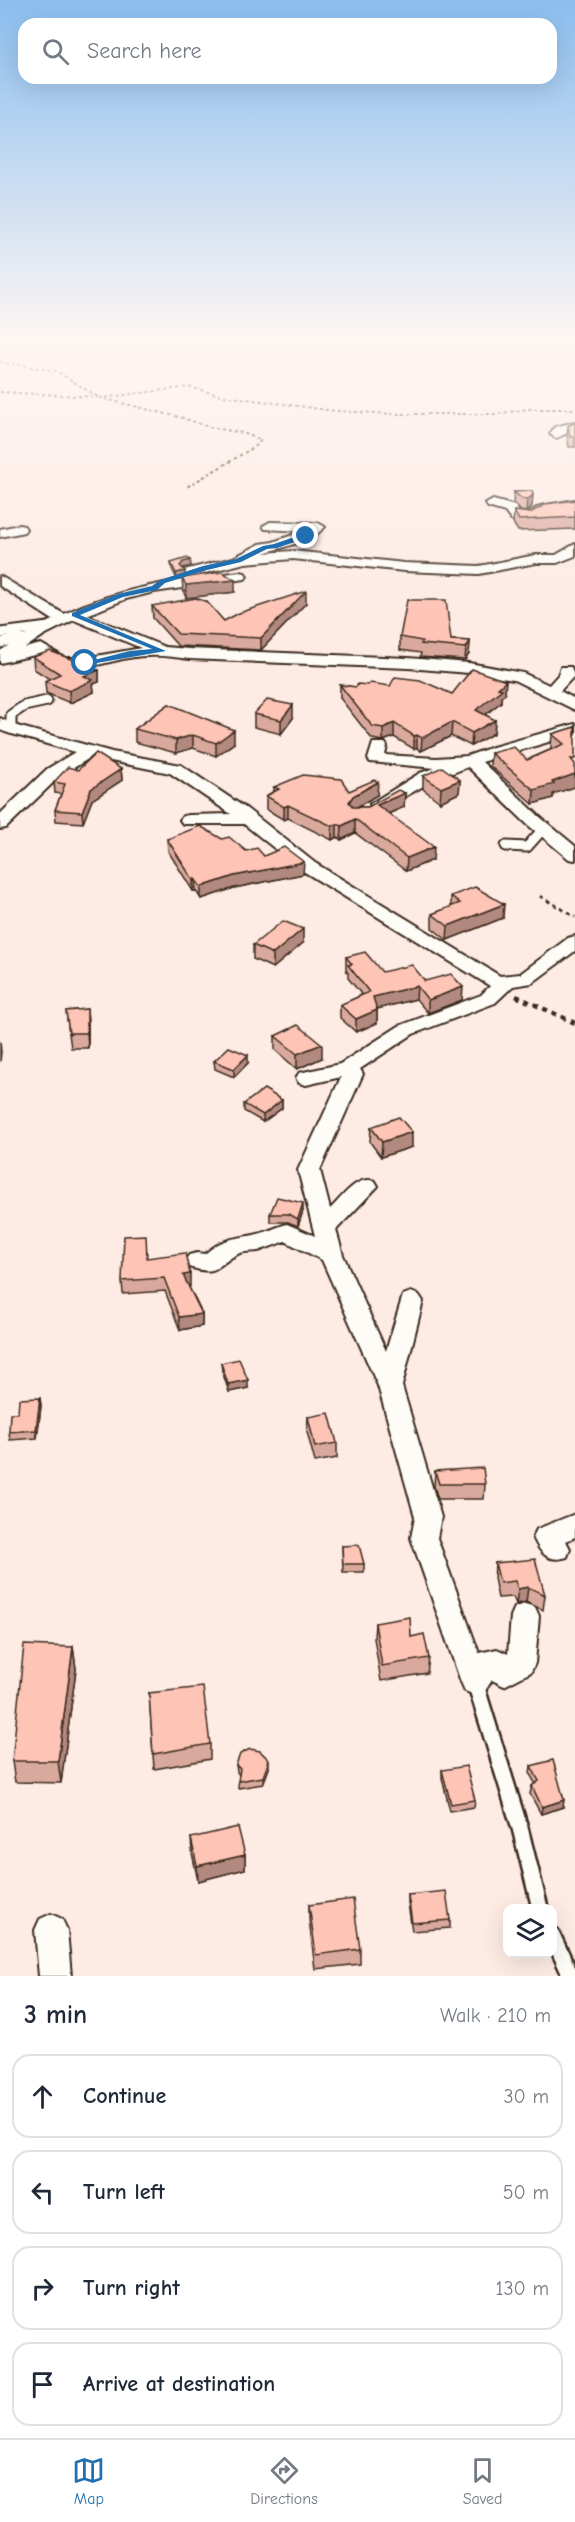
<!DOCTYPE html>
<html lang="en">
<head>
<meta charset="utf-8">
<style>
  body { margin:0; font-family:"Comic Neue",sans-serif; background:#f6f6f7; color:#1f2937 }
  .controls { position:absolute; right:18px; bottom:18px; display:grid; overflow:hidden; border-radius:12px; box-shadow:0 6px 24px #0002 }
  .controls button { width:54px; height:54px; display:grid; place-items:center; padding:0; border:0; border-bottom:2px solid #e0e1e3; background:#fff; color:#1f2937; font:30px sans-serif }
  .stop { position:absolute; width:18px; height:18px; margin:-14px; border:4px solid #1f6fb2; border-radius:50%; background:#fff }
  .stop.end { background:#1f6fb2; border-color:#fff; box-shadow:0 2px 6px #0008 }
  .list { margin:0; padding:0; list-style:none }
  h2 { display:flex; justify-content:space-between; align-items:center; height:78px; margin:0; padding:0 24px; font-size:26px }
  h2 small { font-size:20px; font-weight:400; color:#747a83 }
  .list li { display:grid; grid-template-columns:39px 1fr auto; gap:18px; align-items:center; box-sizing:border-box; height:84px; margin:0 12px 12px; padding:0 12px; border:2px solid #e0e1e3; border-radius:18px }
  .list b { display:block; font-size:22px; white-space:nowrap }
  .list em { font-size:20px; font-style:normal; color:#747a83 }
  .icon { flex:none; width:33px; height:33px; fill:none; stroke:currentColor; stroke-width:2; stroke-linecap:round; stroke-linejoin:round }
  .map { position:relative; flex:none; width:575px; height:1976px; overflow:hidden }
  .search { position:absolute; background:#fff; box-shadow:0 6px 24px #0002; left:18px; right:18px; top:18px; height:66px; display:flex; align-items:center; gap:15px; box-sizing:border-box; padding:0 21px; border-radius:18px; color:#747a83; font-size:22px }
  .sheet { height:462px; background:#fff }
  nav { display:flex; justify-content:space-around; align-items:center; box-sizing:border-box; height:84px; border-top:2px solid #e0e1e3; background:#fff; font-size:16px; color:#747a83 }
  nav a { display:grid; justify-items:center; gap:3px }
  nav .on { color:#1f6fb2 }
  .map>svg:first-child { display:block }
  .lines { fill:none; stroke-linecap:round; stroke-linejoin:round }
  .service-far1-casing { stroke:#3b2a1e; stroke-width:13 }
  .service-casing { stroke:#3b2a1e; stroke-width:20 }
  .minor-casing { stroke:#3b2a1e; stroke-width:4 }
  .path-far2 { stroke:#3b2a1e; stroke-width:2; stroke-dasharray:3 3; stroke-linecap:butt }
  .path-far1 { stroke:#3b2a1e; stroke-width:3; stroke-dasharray:4 4; stroke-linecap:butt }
  .path { stroke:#3b2a1e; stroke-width:4.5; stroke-dasharray:5 5; stroke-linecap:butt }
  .service-far1 { stroke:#fdfcf7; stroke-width:9 }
  .service { stroke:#fdfcf7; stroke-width:15 }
  .minor { fill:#fdfcf7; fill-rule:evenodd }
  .wall { fill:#daa99d; stroke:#3b2a1e; stroke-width:1.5 }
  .shaded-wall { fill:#b2897f; stroke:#3b2a1e; stroke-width:1.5 }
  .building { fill:#fec4b6; stroke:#3b2a1e; stroke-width:1.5 }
  .route { fill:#1f6fb2 }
</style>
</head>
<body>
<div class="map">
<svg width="575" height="1976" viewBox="0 0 575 1976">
  <rect width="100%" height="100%" fill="#fdebe4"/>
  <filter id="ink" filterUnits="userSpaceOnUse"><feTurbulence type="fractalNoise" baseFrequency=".0167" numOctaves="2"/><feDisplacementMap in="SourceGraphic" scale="12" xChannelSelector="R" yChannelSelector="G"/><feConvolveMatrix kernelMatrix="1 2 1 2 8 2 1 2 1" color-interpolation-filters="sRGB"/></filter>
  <g filter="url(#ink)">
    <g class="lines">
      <g class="service-far1-casing">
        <g id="service-far1">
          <polyline points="0,633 49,627"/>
          <polyline points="0,643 17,639 26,640"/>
          <polyline points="11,729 11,715 24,706 47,701"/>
          <polyline points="506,846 527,847 543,829"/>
        </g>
      </g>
      <g class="service-casing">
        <g id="service">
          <polyline points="475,1682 520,1828 540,1908"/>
          <polyline points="552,1935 571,1976"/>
        </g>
      </g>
      <g class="minor-casing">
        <g id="minor">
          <path d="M 575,422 L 575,430 C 567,432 563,436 556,438 L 550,434 L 555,427 Z"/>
          <polygon points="493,500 515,506 520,513 526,514 540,506 575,500 575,508 544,513 529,522 511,520 505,512 488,507 486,504"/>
          <polygon points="270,522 318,523 325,527 311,539 264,553 293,551 404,563 479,566 536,555 556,555 575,544 575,556 557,563 536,563 479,574 404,571 293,559 245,563 189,577 182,573 184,570 233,558 260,544 273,542 304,531 265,529 263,526"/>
          <polygon points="19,525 24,526 26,529 24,532 0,537 0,529"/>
          <path d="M 240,572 L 245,573 L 247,576 L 245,579 L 154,592 L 126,599 L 87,615 L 165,647 L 189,649 L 408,658 L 469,663 L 523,673 L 549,685 L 558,675 L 561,667 L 571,667 L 574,676 L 560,691 L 575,699 L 575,710 L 514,680 L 469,673 L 408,668 L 189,659 C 168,656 149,654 128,658 C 90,665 76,677 39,654 L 0,663 L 0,651 L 34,629 L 53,620 L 0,586 L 0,576 L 64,614 C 120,587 179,580 240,572 ZM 74,620 L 141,648 L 85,658 L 65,658 L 41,644 L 25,648 L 44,635 Z"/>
          <path d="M 0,718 L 17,726 L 112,752 L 181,765 L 247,809 L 315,863 L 500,976 L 520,974 L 568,938 L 575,936 L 575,951 L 532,983 L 513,986 L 495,1003 L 413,1034 L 360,1069 L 363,1074 L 320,1170 L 330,1209 C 343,1197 356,1175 375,1181 L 378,1186 L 336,1230 L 343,1255 L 386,1351 L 403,1295 L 411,1292 L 419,1295 L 423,1301 L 402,1386 L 441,1517 L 437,1538 L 479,1653 L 497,1649 L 508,1654 L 511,1616 L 515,1607 L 525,1604 L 535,1607 L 539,1616 L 535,1663 L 531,1672 L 504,1686 L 492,1680 L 485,1691 L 475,1695 L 465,1691 L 461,1682 L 411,1538 L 415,1517 L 378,1386 L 322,1260 L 285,1241 C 277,1244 268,1248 258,1251 C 252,1252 246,1251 240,1253 C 215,1264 221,1277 189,1267 L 185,1261 L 189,1255 L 197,1253 L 205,1254 C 223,1238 233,1239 254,1235 C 265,1233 276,1227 287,1224 L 315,1236 L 298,1170 L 341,1077 L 306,1085 L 299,1083 L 296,1078 L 299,1073 L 340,1064 L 399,1026 L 481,995 L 490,986 L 303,871 L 244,824 L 183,824 L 180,820 L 183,816 L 189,815 L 231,814 L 170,773 L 91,757 L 59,777 L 6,828 L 0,829 L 0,814 L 47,769 L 75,752 L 5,732 L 0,730 Z"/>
          <polygon points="575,724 575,734 482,762 540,817 575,846 575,860 569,859 528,825 468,767 432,781 385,808 373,808 370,804 420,773 435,768 370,762 368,759 373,743 385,743 387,746 385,755 436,758 467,756 493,747"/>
          <path d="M 575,1514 L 575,1537 L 566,1541 L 570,1549 L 567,1557 C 548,1563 540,1553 533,1537 L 537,1529 Z"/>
          <polygon points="51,1914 62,1919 67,1930 71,1976 39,1976 35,1930 40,1919"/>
        </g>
      </g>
      <g class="path-far2">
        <polyline points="0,362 56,371 100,398 189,387 224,396 335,411 396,414 495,414 528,409 575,409"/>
        <polyline points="0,392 98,397"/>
        <polyline points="105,399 183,418 209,427 243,433 261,440 256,446 185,488"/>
      </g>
      <polyline class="path-far1" points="540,896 575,917"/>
      <polyline class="path" points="516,996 575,1023"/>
      <use href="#service-far1" class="service-far1"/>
      <use href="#service" class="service"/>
      <use href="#minor" class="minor"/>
    </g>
    <g class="wall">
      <polygon points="575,422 575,447 569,447 567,435 568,426"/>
      <polygon points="532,491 532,506 526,512 521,511 513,503 514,492"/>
      <polygon points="575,500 575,529 518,531 513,523 514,511 530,513"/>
      <polygon points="190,560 191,566 183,568 177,579 172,569 171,563"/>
      <polygon points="182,578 235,592 186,598 183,590"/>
      <polygon points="306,603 261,650 178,646 153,618 152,606 224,621"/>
      <polygon points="400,637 470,641 469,654 465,660 420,657 421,653 400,650"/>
      <polygon points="33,657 88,669 99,670 99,682 93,684 94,692 70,703 46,693 45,681 50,679 34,669"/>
      <polygon points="340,685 356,687 452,694 505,694 501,697 501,702 485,715 495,720 494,733 471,746 451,736 421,751 417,748 414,749 394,737 383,741 372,739 340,698"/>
      <polygon points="169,704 234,743 216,756 193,748 176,753 135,742 135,729"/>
      <polygon points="254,714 293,718 281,734 254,727"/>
      <polygon points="575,727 553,798 533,804 490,766 491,753 527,760 552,749 551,747 552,734"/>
      <polygon points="121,769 122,780 92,800 83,823 56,821 55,810 61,794 55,793 54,782 78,770"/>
      <polygon points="423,776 460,780 459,793 440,802 423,789"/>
      <polygon points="274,787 349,791 377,795 357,807 368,807 405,793 404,807 388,814 433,860 406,871 355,833 341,840 337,837 332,840 288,818 284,820 266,809 266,796 274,791"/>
      <polygon points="167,839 222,839 246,851 264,856 303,874 234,888 201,899 196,891 193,891 168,851"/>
      <polygon points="451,896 503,918 447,940 432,928 432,914 451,907"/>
      <polygon points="303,943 273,968 253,959 253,945"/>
      <polygon points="346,957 382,972 425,981 462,1000 428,1013 416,999 377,1009 377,1023 356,1032 340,1018 340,1005 362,995 348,978 348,973 346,970"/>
      <polygon points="87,1009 88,1024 88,1048 71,1048 66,1011"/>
      <polygon points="275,1036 322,1058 297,1069 275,1050"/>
      <polygon points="214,1061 248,1063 234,1077 215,1069"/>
      <polygon points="282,1100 282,1108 263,1122 244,1111 244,1104"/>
      <polygon points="371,1127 412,1147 381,1157 370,1142"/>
      <polygon points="303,1211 298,1226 288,1222 270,1222 270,1214"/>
      <polygon points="147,1258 190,1286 189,1287 202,1314 202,1326 180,1330 165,1291 123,1294 122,1281"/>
      <polygon points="221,1363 248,1388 229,1392 222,1371"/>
      <polygon points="40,1398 41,1406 37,1438 10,1440 9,1432 18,1413"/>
      <polygon points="308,1417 337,1443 337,1458 315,1462 307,1432"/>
      <polygon points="435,1471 485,1484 484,1499 438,1499 434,1486"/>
      <polygon points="342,1546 364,1564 364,1572 343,1572"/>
      <polygon points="495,1563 545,1595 543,1610 526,1602 516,1604 513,1597 498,1598 494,1578"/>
      <polygon points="375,1623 411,1637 429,1658 427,1673 381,1681 374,1638"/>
      <polygon points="73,1647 76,1669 61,1783 15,1782 12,1761"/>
      <polygon points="149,1693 210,1744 210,1759 154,1769"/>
      <polygon points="236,1765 269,1768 263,1784 238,1788 239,1775 237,1772"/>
      <polygon points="531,1766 563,1807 541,1814 530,1794 532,1786 535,1783 530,1774"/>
      <polygon points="442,1770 475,1800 474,1807 450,1811 442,1778"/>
      <polygon points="191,1838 245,1855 245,1869 198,1881 192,1853"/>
      <polygon points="408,1895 450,1920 450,1928 412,1931 408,1903"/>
      <polygon points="309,1905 360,1949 360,1964 315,1969 309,1919"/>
    </g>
    <g class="shaded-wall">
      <polygon points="533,495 532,506 526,512 527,500"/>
      <polygon points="190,560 191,566 183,568 180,572 180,566 183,562"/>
      <polygon points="185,571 185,577 177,579 176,573"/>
      <polygon points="235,580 235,592 186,598 186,585"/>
      <polygon points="306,591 306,603 261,650 261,638"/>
      <polygon points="470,641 469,654 465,660 466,648"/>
      <polygon points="99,670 99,682 93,684 94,692 70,703 69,691 84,676"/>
      <polygon points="506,681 505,694 501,697 501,702 475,723 476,710 498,688"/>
      <polygon points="293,705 293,718 281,734 281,720"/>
      <polygon points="495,720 494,733 471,746 472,733"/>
      <polygon points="452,722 451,736 421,751 422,738"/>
      <polygon points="394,723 394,737 383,741 383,728"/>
      <polygon points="234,730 234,743 216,756 216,743"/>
      <polygon points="193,735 193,748 176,753 176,740"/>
      <polygon points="417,735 417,748 414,749 414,736"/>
      <polygon points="121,769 122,780 92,800 83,823 82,812 91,789"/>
      <polygon points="575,774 575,787 553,794 553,798 533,804 534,790 552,782"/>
      <polygon points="460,780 459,793 440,802 441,788"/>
      <polygon points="378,782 377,795 352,810 349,802 353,796"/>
      <polygon points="405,793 404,807 376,819 377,805"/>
      <polygon points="288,805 288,818 284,820 284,807"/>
      <polygon points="355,819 355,833 341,840 342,826"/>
      <polygon points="337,824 337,837 332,840 332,826"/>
      <polygon points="434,847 433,860 406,871 407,858"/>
      <polygon points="304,862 303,874 234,888 201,899 201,887 234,876"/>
      <polygon points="195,879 196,891 193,891 193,880"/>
      <polygon points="504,904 503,918 447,940 448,926"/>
      <polygon points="303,929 303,943 273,968 273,954"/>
      <polygon points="417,986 416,999 373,1010 373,997"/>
      <polygon points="463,987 462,1000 428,1013 428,1000"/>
      <polygon points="87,1009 88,1024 88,1048 87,1033"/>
      <polygon points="377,1010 377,1023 356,1032 356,1019"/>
      <polygon points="0,1041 1,1052 0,1062"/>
      <polygon points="322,1044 322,1058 297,1069 297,1054"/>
      <polygon points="248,1055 248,1063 234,1077 234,1069"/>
      <polygon points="282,1100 282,1108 263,1122 263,1115"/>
      <polygon points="412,1132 412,1147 381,1157 382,1142"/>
      <polygon points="303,1203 303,1211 298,1226 298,1219"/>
      <polygon points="190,1274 190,1286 184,1287 183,1275"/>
      <polygon points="202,1314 202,1326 180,1330 179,1317"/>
      <polygon points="248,1380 248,1388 229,1392 228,1384"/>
      <polygon points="40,1398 41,1406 37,1438 36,1430"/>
      <polygon points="528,1587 526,1602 516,1604 518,1589"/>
      <polygon points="73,1647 76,1669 61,1783 58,1761"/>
      <polygon points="269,1760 269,1768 263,1784 263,1777"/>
      <polygon points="564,1800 563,1807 541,1814 542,1807"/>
      <polygon points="245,1855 245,1869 198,1881 197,1866"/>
    </g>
    <g class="building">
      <polygon points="575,422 575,437 570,437 568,426"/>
      <polygon points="532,491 533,495 527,500 522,499 514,492"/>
      <polygon points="575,500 575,517 519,520 514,511 530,513 546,504"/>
      <polygon points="187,558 190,560 183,562 180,566 185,571 176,573 171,563"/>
      <polygon points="222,572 235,580 186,585 182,578"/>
      <polygon points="306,591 261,638 178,634 152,606 196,598 207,602 224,621 239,613"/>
      <polygon points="407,600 446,600 451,640 470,641 466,648 421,644 422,641 400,637"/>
      <polygon points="50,651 84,664 88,669 99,670 84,676 93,680 69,691 45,681 60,674 33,657"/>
      <polygon points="472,669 506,681 498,688 502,689 476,710 495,720 472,733 452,722 422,738 417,735 414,736 394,723 383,728 372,726 340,685 356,687 358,684 368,685 370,683 390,686 395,677 420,680 452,694"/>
      <polygon points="267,700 293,705 281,720 254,714"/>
      <polygon points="169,704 234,730 216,743 193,735 176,740 135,729"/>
      <polygon points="575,727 575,759 571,759 575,764 575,774 552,782 554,784 534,790 491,753 514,747 527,760 564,744 552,734"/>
      <polygon points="96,753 121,769 91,789 82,812 55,810 65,784 54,782 68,767 78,770"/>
      <polygon points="442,767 460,780 441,788 423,776"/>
      <polygon points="303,775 341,779 349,791 374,780 378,782 353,796 349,802 353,807 368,807 398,790 405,793 377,805 434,847 407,858 355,819 342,826 337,824 332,826 288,805 284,807 266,796 279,789 274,787"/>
      <polygon points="200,826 222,839 229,837 246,851 257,848 264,856 284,847 304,862 234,876 201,887 195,879 193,880 167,839"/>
      <polygon points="475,887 504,904 448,926 432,914 460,903 451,896"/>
      <polygon points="283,921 303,929 273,954 253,945"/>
      <polygon points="365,952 382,972 412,965 425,981 451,974 463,987 428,1000 417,986 373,997 377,1010 356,1019 340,1005 369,992 348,965 352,964 346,957"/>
      <polygon points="87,1009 87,1033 69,1033 66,1011"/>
      <polygon points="298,1025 322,1044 297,1054 275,1036"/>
      <polygon points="229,1047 248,1055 234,1069 214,1061"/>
      <polygon points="264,1089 282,1100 263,1115 244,1104"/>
      <polygon points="399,1117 412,1132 382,1142 371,1127"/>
      <polygon points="277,1197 303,1203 298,1219 288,1214 270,1214"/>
      <polygon points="146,1235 147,1258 185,1253 190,1274 183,1275 202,1314 179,1317 164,1278 122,1281 124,1236"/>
      <polygon points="239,1359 248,1380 228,1384 221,1363"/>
      <polygon points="40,1398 36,1430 9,1432 10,1413 18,1413 19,1399"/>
      <polygon points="329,1413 337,1443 315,1447 308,1417"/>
      <polygon points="483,1468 485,1484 439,1484 435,1471"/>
      <polygon points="359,1545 364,1564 343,1564 342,1546"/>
      <polygon points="535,1559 545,1595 528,1587 518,1589 515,1581 500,1583 495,1563"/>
      <polygon points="410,1617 411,1637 424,1634 429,1658 382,1666 375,1623"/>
      <polygon points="24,1645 73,1647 58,1761 12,1761"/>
      <polygon points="203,1687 210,1744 153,1754 149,1693"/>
      <polygon points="250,1749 260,1751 269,1760 263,1777 238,1781 240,1769 236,1765 240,1754"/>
      <polygon points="553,1760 564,1800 542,1807 532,1786 539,1781 531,1766"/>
      <polygon points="466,1766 475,1800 451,1804 442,1770"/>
      <polygon points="238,1827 245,1855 197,1866 191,1838"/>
      <polygon points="446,1891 450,1920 412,1923 408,1895"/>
      <polygon points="353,1899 360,1949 316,1955 309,1905"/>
    </g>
  </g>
  <linearGradient id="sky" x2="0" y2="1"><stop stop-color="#8bbeef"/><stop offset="0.55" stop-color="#fef6f3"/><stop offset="1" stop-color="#fef6f3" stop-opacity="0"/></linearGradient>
  <rect width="575" height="617" fill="url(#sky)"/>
  <polygon class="route" points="306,533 309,537 277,548 267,549 241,562 207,570 165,583 157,590 123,597 80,615 166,651 85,665 82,663 130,651 152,649 72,616 72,613 118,594 152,586 160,580 203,566 236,559 263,546 274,544"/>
</svg>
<div class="controls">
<button><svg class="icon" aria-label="layers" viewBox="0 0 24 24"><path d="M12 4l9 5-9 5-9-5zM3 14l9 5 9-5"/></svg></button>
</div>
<div class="stop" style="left:85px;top:663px"></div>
<div class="stop end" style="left:306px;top:536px"></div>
<div class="search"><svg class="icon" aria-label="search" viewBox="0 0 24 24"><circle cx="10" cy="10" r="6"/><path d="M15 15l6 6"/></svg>Search here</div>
</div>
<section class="sheet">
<h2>3 min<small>Walk · 210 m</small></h2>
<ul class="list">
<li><svg class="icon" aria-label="ahead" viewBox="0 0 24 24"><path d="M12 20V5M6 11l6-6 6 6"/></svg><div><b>Continue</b></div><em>30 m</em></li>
<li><svg class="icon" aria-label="left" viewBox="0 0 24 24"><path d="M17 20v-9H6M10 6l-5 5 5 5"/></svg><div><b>Turn left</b></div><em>50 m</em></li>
<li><svg class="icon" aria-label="right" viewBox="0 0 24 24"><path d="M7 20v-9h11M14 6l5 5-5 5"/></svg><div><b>Turn right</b></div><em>130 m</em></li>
<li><svg class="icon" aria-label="arrive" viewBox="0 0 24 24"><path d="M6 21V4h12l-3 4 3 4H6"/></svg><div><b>Arrive at destination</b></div></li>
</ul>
</section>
<nav>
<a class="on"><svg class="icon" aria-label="map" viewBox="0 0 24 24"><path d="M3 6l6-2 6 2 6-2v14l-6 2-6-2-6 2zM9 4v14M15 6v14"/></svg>Map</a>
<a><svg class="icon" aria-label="directions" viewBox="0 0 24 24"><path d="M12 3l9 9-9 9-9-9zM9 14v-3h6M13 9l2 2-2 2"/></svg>Directions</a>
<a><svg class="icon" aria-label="saved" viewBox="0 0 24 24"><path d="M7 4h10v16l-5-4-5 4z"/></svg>Saved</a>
</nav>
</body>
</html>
